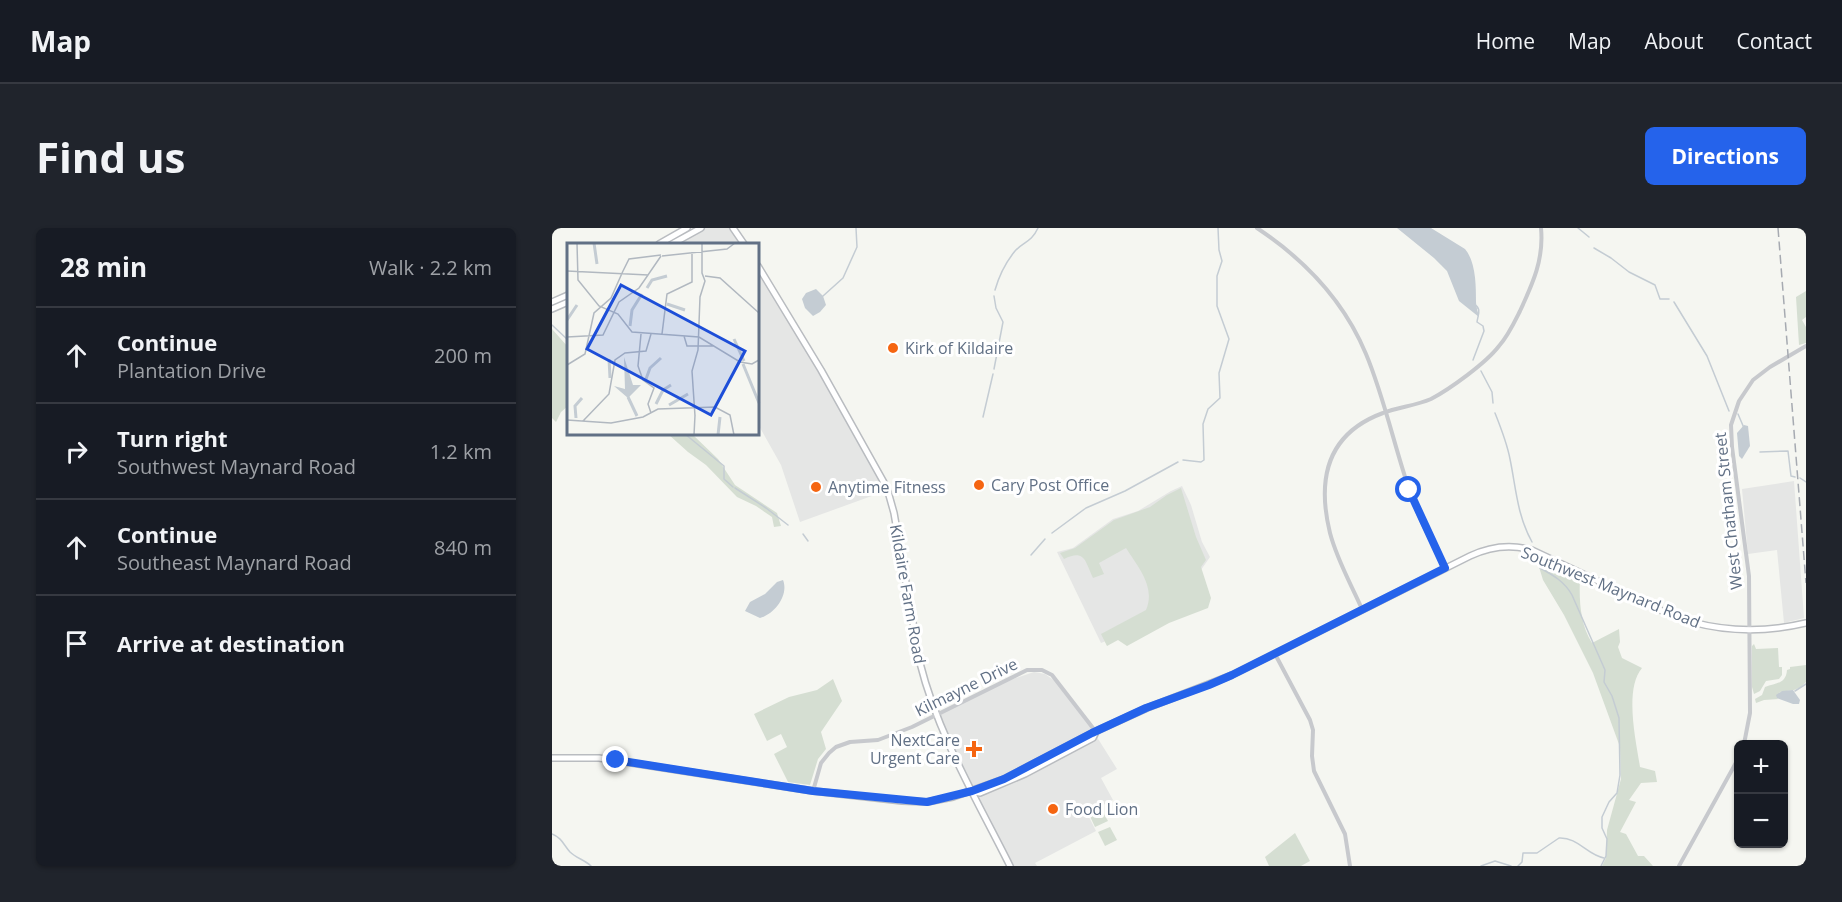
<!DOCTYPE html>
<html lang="en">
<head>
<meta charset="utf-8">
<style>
  body { margin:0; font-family:"Open Sans",sans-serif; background:#20242c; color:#f1f3f6 }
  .controls { position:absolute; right:18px; bottom:18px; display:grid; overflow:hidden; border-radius:9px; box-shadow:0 2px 4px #0004 }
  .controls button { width:54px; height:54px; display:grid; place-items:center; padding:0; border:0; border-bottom:2px solid #363941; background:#171b24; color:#f1f3f6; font:30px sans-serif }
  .stop { position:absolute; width:18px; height:18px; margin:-14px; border:4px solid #2563eb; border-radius:50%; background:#fff }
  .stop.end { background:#2563eb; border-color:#fff; box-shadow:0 2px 6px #0008 }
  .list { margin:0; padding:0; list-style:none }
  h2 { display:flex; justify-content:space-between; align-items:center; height:78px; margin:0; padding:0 24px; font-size:26px }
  h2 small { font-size:20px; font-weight:400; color:#9ea1a6 }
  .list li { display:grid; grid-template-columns:39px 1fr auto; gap:18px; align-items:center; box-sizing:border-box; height:96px; padding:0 24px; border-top:2px solid #363941 }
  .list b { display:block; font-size:22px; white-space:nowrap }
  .list p { margin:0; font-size:20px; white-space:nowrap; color:#9ea1a6 }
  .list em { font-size:20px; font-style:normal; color:#9ea1a6 }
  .icon { flex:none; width:33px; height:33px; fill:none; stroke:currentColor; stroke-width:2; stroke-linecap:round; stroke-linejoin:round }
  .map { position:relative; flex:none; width:1254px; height:638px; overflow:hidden; border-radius:9px }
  header { display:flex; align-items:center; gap:36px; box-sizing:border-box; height:84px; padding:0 30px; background:#171b24; border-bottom:2px solid #363941 }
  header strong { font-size:28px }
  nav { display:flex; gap:33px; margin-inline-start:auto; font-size:21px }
  .intro { display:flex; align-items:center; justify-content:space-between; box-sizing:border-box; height:144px; padding:0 36px }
  h1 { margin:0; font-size:42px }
  .button { padding:15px 27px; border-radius:9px; background:#2563eb; color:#fff; font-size:21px; font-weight:700 }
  main { display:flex; gap:36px; padding:0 36px }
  aside { flex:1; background:#171b24; border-radius:9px; box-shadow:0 2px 4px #0004 }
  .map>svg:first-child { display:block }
  .built { fill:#e5e6e5 }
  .green { fill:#d5ded2 }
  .water { fill:#c4ccd3 }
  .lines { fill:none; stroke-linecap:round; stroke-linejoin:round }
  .stream { stroke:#c4ccd3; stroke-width:1.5 }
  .major-casing { stroke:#b9bcc0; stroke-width:8 }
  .minor { stroke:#c7c9cd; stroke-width:4 }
  .major { stroke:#fff; stroke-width:5 }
  .rail { stroke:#a6aab1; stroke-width:1.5; stroke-dasharray:9 4.5; stroke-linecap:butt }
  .route { stroke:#2563eb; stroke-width:8 }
  .poi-dot { fill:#f56511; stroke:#fff; stroke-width:2 }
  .labels { text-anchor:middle; stroke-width:6; stroke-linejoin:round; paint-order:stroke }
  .poi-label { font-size:16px; fill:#617085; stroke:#fff; text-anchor:start }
  .street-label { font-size:16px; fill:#617085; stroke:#fff }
  .inset-river { fill:none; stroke:#c4ccd3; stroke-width:3 }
  .inset-road { fill:none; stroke:#b1b8c0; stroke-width:1.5 }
  .view { fill:#1d4ed8; fill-opacity:0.15; stroke:#1d4ed8; stroke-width:3 }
  .inset-edge { fill:none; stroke:#617085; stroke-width:3 }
</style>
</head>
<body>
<header>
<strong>Map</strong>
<nav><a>Home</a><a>Map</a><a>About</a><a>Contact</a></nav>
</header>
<div class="intro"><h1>Find us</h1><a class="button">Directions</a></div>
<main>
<aside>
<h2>28 min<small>Walk · 2.2 km</small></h2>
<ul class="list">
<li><svg class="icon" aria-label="ahead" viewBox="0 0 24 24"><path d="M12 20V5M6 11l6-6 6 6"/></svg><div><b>Continue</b><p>Plantation Drive</p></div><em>200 m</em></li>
<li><svg class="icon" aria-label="right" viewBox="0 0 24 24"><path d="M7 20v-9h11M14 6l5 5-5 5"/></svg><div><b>Turn right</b><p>Southwest Maynard Road</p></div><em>1.2 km</em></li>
<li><svg class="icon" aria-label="ahead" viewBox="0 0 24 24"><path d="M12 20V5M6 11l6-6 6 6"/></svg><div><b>Continue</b><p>Southeast Maynard Road</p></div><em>840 m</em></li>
<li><svg class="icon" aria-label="arrive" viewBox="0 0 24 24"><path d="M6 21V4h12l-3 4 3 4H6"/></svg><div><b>Arrive at destination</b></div></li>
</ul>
</aside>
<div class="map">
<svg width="1254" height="638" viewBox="0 0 1254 638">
  <rect width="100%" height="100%" fill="#f5f6f1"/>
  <g class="built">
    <polygon points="149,0 181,0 192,16 120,16"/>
    <polygon points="206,38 225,68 335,260 328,265 248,294 229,237 207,198"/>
    <polygon points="1242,253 1252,390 1232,395 1225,322 1196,326 1190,261"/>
    <polygon points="630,258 639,277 650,314 658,329 616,389 549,415 505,324 521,320 561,291 586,283 619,263"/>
    <polygon points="482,444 493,446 503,453 538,498 565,541 549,550 561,572 535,585 544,603 483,635 485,638 458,638 385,486 449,455"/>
  </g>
  <g class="green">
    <polygon points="1254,63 1254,89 1250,92 1254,99 1254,115 1247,117 1244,69"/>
    <polygon points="0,101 16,119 16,178 9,184 4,194 0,190"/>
    <polygon points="116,206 140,206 166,231 183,257 225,285 229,298 222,299 220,289 204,278 185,269 154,237 136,224"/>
    <path d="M 629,260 L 644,309 L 654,332 L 649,339 L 659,370 L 656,380 L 617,395 L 575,418 L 566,412 L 555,418 L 549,406 L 594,382 C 604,359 586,339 574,320 L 547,335 L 552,346 L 541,350 C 533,333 533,321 512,331 L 508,325 L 523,320 L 562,292 L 598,279 L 615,267 Z"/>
    <path d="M 984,329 L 1028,350 C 1027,372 1028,396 1040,415 L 1067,401 L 1068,414 L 1066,419 L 1070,430 L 1090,440 C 1072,461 1084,513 1088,539 L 1103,543 L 1105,554 L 1089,555 L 1077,572 L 1084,574 L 1068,604 L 1074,606 L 1086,628 L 1092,628 L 1101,638 L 1050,638 L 1054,630 L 1055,602 L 1069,551 L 1068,519 L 1041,445 L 1012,387 L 991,352 Z"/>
    <polygon points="1202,416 1204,421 1226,420 1227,439 1230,439 1230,447 1227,451 1214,453 1208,463 1202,466 1200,459 1200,418"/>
    <path d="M 1254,437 L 1254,454 L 1249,459 L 1242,462 L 1228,464 L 1225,470 L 1227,471 L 1212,472 L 1204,475 L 1203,471 L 1210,467 L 1213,459 C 1224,455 1234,456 1235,442 L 1238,441 L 1238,439 Z"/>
    <polygon points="281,451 290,473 269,504 274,521 266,531 258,557 236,554 222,526 235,519 229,506 215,513 202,486 237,469 265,462"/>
    <polygon points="546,576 556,593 543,599 535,582"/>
    <polygon points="558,599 565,612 553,618 546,604"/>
    <polygon points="743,605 758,633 749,638 717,638 713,629"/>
  </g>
  <g class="water">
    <path d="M 845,0 L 879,0 L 913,21 C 924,34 924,58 924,74 C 924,79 926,84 927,89 L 907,73 L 895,43 L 882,30 Z"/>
    <polygon points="264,61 271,68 274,77 268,84 261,88 253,80 250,71 254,65"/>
    <polygon points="1192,197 1196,198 1198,218 1190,231 1187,228 1185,205"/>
    <path d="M 231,352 C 237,367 223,386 208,390 L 193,383 L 198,374 L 213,366 L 225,354 Z"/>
    <polygon points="1241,462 1248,472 1247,476 1241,476 1225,470 1224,467 1230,463"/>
  </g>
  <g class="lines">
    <g class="stream">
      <polyline points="1026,0 1037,9"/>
      <polyline points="1042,20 1059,30 1077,44 1103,57 1108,71 1117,71"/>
      <path d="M 443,62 C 447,48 454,34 463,23 C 472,13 479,15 486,0"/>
      <polyline points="271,68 291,50 305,19 304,0"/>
      <polyline points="442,68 444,80 451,94 442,141"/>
      <polyline points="1122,74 1155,128 1177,183"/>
      <polyline points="0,97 16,112"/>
      <path d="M 921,132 L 932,103 L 931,98 L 925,94 C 926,86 930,81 922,76"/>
      <polyline points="929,143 940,164 941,175"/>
      <path d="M 943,185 C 949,200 955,215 958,231 C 964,260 965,287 980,314"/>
      <polyline points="1186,186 1192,200"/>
      <polyline points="431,189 441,146"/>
      <polyline points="133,206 172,238 172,251 181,259"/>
      <polyline points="1208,224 1236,223 1239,248 1243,249"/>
      <polyline points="631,232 649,234 652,232 651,196 656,181 668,170 667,145 677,111 665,78 665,48 670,33 667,22 666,0"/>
      <polyline points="1248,250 1254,254"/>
      <polyline points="183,260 214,280 236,297"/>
      <polyline points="500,305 534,280 573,263 626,234"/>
      <polyline points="251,306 256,313"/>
      <polyline points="479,327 493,311"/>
      <path d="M 986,332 L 988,340 C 1001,347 1013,354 1020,367 L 1053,442 L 1052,454 L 1060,468 L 1067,490 L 1068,547 L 1065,565 L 1057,574 L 1050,589 L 1050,600 L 1055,611 L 1054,628 L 1049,638"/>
      <polyline points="1243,463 1254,456"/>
      <path d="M 0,606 C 10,610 11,616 18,624 C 24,630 33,632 39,638"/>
      <polyline points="929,638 943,633 959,638"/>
      <path d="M 966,638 L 970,634 L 971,625 L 985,625 L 1007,610 C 1026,609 1035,627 1052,630"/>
    </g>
    <g class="major-casing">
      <g id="major">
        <polyline points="181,0 192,16"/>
        <polyline points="107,16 135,0"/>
        <polyline points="120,16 149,0"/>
        <path d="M 206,38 L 269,142 L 335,260 L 342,285 L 368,435 C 386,507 425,572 458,638"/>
        <polyline points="0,74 16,67"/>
        <polyline points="0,81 16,74"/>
        <path d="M 0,530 L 47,530 L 261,563 L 350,573 L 375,574 L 401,569 L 452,551 L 540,505 L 595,480 L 680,447 L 918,328 C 937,319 959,316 980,322 C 1012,337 1044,352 1076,367 C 1097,377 1118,388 1140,394 C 1177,404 1216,404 1254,395"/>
        <polyline points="422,564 428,565 473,546 541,510 544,504"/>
      </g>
    </g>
    <g class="minor">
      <path d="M 705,0 C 753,32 792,73 814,126 C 832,169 842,217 857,261 C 865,288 880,315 893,340"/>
      <path d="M 810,381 C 799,356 785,332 778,305 C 765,252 774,206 831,185 C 846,179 863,178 879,171 C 898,161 934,135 947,118 C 956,108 962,95 968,83 C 981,55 992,31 989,0"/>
      <polyline points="723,426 758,492 761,502 760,528 762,543 793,606 798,638"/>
      <polyline points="1192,516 1198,485 1197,348 1180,219 1179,197 1187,173 1201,152 1218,139 1254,118"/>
      <polyline points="261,563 269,535 277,525 284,519 298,514 326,512 360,499 475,442 490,442 500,447 544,504"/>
      <polyline points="1127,638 1186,531"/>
    </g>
    <use href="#major" class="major"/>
    <polyline class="rail" points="1226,0 1254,355"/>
  </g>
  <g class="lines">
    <polyline class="route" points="64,532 261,563 375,574 420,563 452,551 540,505 594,480 657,457 680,447 893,340 857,262"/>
  </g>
  <g class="poi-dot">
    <circle cx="341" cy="120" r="6"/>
    <circle cx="427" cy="257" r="6"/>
    <circle cx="264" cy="259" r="6"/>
    <path d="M419 512h6v6h6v6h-6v6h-6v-6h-6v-6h6z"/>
    <circle cx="501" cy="581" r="6"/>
  </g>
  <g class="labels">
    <g class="poi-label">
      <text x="353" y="126">Kirk of Kildaire</text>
      <text x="439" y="263">Cary Post Office</text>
      <text x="276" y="265">Anytime Fitness</text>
      <text x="408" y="518" text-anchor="end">NextCare<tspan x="408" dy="18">Urgent Care</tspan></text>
      <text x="513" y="587">Food Lion</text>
    </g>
    <g class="street-label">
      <text transform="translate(1176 283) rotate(-96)" y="6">West Chatham Street</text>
      <text transform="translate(1059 359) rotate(22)" y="6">Southwest Maynard Road</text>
      <text transform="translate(356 366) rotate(80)" y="6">Kildaire Farm Road</text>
      <text transform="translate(414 459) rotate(-26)" y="6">Kilmayne Drive</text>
    </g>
  </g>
  <g transform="translate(15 15)">
    <rect width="192" height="192" fill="#f5f6f1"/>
    <path d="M 57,114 L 66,142 L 74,142 L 61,155 L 47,143 L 58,146 Z" fill="#c4ccd3"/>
    <path class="inset-river" d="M 27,0 L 30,21M 80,45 L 85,37 L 100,33M 100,61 L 118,67M 0,77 L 10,62M 63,83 L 65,67 L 75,51M 167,96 L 177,118M 42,116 L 43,135M 176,121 L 192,160M 79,136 L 83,125 L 94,115M 61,154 L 70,173M 89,161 L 96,147 L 104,142M 102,162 L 121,151M 9,175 L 8,163 L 15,155M 151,192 L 153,174"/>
    <path class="inset-road" d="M 10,0 L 11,37 L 32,63 L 51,71 L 65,89 L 132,94 L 173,119 L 185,121 L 192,117M 95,13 L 160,6 L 168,0M 0,28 L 81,32 L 94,13M 56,28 L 62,16 L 94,12M 138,33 L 153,35 L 192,70M 74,91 L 71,123 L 76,137 L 87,145 L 81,161 L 84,170M 95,91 L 100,51 L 125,39 L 125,9M 117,93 L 120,103 L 147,103M 0,94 L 36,92 L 52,59 L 72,45 L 81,32M 0,122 L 18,111 L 27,70 L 44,55 L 56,28M 128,173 L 125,128 L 131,107 L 133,54 L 138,38 L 135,30 L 135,0M 0,177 L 44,180 L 76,174 L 91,166 L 148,164 L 163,172 L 167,192M 16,178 L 42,151 L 48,117 L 58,110 L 79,108 L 84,91M 127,192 L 128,172"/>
    <path class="view" d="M 54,42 L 178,108 L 144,172 L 20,106 Z"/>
    <rect width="192" height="192" class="inset-edge"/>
  </g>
</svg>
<div class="controls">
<button>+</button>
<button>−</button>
</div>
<div class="stop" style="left:857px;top:262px"></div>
<div class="stop end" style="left:64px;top:532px"></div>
</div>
</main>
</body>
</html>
